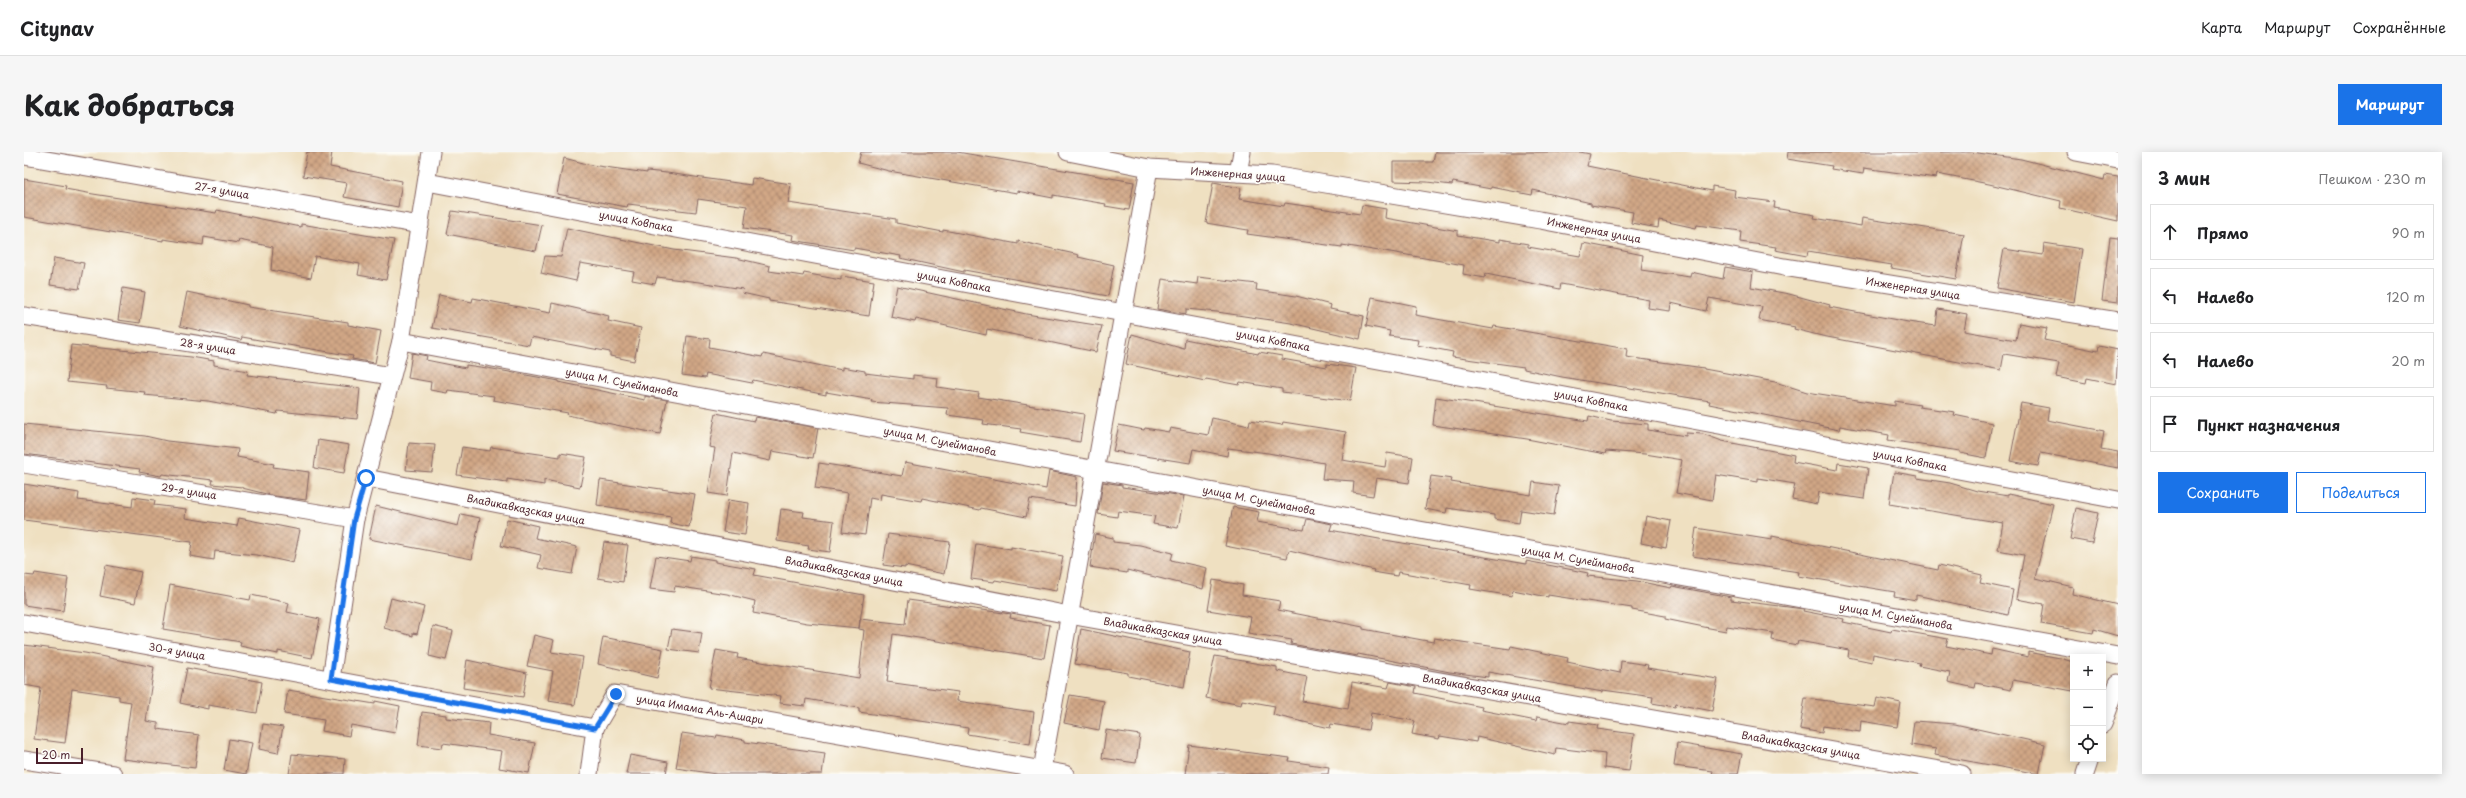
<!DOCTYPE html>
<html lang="ru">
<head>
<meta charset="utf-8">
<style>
  body { margin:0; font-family:"Playpen Sans",sans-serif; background:#f6f6f6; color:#202124 }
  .controls { position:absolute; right:12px; bottom:12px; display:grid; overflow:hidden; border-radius:0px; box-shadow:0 2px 10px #0003 }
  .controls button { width:36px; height:36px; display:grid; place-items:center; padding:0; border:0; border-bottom:1px solid #e0e0e0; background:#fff; color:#202124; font:20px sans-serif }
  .scale { position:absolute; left:12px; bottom:10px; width:47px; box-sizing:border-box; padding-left:4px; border:2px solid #4a1f2b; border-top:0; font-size:11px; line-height:14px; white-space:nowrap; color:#4a1f2b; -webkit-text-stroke:3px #fdfcf7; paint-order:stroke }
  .stop { position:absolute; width:12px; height:12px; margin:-9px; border:3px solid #1a73e8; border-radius:50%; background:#fff }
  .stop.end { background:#1a73e8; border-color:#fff; box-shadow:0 1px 4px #0008 }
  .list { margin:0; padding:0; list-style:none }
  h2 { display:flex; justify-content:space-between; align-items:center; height:52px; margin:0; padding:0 16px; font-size:17px }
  h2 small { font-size:13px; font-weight:400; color:#757577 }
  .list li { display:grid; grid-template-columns:26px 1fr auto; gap:12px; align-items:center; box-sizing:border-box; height:56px; margin:0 8px 8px; padding:0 8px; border:1px solid #e0e0e0; border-radius:0px }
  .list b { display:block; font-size:15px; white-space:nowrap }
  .list em { font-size:13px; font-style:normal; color:#757577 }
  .actions { display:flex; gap:8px; padding:12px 16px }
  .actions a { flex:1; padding:9px 0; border:1px solid #1a73e8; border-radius:0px; text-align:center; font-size:14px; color:#1a73e8 }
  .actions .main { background:#1a73e8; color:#fff }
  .icon { flex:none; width:22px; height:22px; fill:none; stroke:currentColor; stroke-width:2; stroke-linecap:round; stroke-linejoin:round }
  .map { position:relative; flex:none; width:2094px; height:622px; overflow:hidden; border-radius:0px }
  header { display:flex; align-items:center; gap:24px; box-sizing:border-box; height:56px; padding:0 20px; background:#fff; border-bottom:1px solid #e0e0e0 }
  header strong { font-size:19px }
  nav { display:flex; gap:22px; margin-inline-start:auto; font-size:14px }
  .intro { display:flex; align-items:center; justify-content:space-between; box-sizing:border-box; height:96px; padding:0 24px }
  h1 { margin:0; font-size:28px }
  .button { padding:10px 18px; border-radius:0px; background:#1a73e8; color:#fff; font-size:14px; font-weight:700 }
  main { display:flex; gap:24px; padding:0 24px }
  aside { flex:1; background:#fff; border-radius:0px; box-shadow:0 2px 10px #0003 }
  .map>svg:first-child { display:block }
  .building { fill:url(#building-cross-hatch) }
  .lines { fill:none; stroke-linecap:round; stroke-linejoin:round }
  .minor-casing { stroke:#846360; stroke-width:19 }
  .minor { stroke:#fff; stroke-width:17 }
  .route { stroke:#1a73e8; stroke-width:5 }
  .labels { text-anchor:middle; stroke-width:3.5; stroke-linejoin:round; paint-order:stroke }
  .street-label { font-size:10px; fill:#4a1f2b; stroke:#fdfcf7 }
</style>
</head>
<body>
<header>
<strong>Citynav</strong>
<nav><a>Карта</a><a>Маршрут</a><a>Сохранённые</a></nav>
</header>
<div class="intro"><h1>Как добраться</h1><a class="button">Маршрут</a></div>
<main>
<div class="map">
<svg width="2094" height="622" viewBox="0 0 2094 622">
  <defs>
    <pattern id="building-cross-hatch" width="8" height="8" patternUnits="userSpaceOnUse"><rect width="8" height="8" fill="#d1a786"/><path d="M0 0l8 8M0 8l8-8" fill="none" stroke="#ac876e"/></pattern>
  </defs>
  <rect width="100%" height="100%" fill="#fdfcf7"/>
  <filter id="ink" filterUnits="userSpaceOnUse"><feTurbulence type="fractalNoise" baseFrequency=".025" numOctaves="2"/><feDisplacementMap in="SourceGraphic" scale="8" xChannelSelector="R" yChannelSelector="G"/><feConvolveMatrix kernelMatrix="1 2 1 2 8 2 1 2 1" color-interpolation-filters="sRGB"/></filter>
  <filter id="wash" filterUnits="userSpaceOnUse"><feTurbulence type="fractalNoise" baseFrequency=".012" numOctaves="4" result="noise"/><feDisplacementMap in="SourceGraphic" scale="16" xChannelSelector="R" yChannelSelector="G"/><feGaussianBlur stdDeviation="0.9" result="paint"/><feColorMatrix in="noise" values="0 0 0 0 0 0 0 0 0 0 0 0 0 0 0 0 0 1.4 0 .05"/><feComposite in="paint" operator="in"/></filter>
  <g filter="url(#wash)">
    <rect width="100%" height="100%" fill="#efe0c1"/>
    <g id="blocks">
      <g class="building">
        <polygon points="283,0 308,0 306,15 378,29 374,55 320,45 323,31 279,24"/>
        <polygon points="837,0 933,0 1110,30 1105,58 1081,54 1082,52 1029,43 1029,46 993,39 993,41 865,19 834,11"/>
        <polygon points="1411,0 1556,0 1566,2 1563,14 1688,39 1688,34 1711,38 1710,45 1751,50 1750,56 1791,63 1790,66 1837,74 1838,66 1940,82 1932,127 1867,116 1868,113 1784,99 1783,104 1751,98 1752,95 1716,90 1717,79 1673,73 1672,76 1635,68 1634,76 1607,71 1609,60 1567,53 1567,51 1509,38 1508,43 1467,35 1467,37 1429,30 1428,33 1403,30 1369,29 1369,10 1409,10"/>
        <polygon points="1764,0 1947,0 1997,7 2080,28 2081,23 2094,25 2094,69 2036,56 2037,49 1965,32 1913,22 1912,26 1840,16 1839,22 1807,17 1808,14 1763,7"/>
        <polygon points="540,6 567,13 623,21 623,19 643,21 727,33 728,26 767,32 764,51 872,67 872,71 919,80 919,78 994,92 994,89 1055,103 1054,105 1090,113 1084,144 940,118 940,120 876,106 877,104 830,96 830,98 768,88 769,83 720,76 723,54 674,47 672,60 604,52 603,55 533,42"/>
        <polygon points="0,27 42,34 41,37 69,42 192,61 193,58 277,75 277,72 370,88 362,128 334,123 336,112 291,104 287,126 247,118 249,95 215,88 214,91 180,85 179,93 139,87 139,89 0,65"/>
        <polygon points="1189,31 1217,36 1215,47 1260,54 1261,51 1336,62 1338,53 1362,57 1361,66 1434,79 1434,83 1476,90 1476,87 1504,92 1504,95 1556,104 1559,91 1590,97 1619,103 1617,118 1666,125 1667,120 1699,127 1701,115 1729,120 1727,135 1765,142 1806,153 1805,155 1884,170 1912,174 1914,157 1943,162 1940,179 1992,188 1995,171 2023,176 2020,188 2074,199 2075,194 2094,198 2092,232 2063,226 2062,231 2032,225 2035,211 1980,202 1977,218 1798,184 1770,177 1771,175 1735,168 1738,155 1685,146 1682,159 1647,151 1646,159 1624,156 1625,148 1537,132 1536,137 1462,122 1461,126 1439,122 1440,113 1355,98 1355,99 1318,93 1318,95 1223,82 1224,78 1182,71"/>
        <polygon points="428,59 518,73 512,99 423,82"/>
        <polygon points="543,76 650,98 712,106 746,114 745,119 779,124 780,121 817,128 817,124 850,129 845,164 745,149 745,147 718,141 719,137 675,130 633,125 631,132 608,128 610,120 556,111 552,129 517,121 521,104 537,105"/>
        <polygon points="2086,85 2094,86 2094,151 2078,149"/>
        <polygon points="2020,91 2058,97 2050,150 1973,136 1980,97 2019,103"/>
        <polygon points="30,106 60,111 55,137 26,133"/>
        <polygon points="1174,125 1233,132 1232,138 1272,144 1307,153 1306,157 1340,164 1336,187 1267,171 1193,160 1162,157 1162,162 1133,157 1138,127 1173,132"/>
        <polygon points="873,134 1002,162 1078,174 1072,200 963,177 962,183 892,167 891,170 867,165"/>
        <polygon points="99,136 121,140 116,171 94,168"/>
        <polygon points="163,140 224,153 224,155 324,170 324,173 357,179 351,211 328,207 329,204 264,193 218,185 217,188 156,174"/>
        <polygon points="415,143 448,150 449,146 526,161 528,151 585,164 584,169 617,176 610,209 586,204 586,200 507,185 505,193 408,176"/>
        <polygon points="1348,145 1392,154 1391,163 1418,168 1469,177 1470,174 1603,197 1602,205 1680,216 1680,217 1751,230 1783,240 1871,254 1871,249 1896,253 1895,255 1931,260 1930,263 1968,271 1962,306 1936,301 1936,299 1864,288 1865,283 1816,274 1815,278 1685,252 1686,249 1538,225 1500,217 1500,215 1428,205 1429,200 1393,193 1394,188 1365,184 1366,179 1342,174"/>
        <polygon points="1108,182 1160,197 1161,187 1234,202 1235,200 1258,204 1258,207 1303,215 1303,212 1332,216 1326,249 1258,240 1258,237 1216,230 1215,233 1182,227 1181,229 1102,212"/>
        <polygon points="663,184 686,187 685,195 738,205 739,202 818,218 818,215 841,219 841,221 889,227 889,223 914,226 913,235 955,241 954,245 1060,262 1056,290 996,280 997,277 959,272 960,268 923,263 924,256 847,250 848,248 802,240 802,243 729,228 728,231 682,222 681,226 658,223"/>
        <polygon points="47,193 167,205 190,209 190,213 224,219 223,223 336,236 333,267 254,259 253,262 184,249 120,243 121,240 82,236 83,234 43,230"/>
        <polygon points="388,201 403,204 402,208 442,216 442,213 463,216 535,229 535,230 621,248 621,244 643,248 636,282 543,263 544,261 469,248 470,244 424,238 423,241 406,238 407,230 384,226"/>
        <polygon points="1412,245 1564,269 1565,264 1587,269 1624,272 1624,278 1662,284 1662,281 1679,282 1698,289 1770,303 1769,310 1813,318 1814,311 1844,316 1840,347 1795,340 1793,352 1768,347 1771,332 1734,326 1734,330 1692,323 1688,348 1652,341 1658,308 1621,302 1582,299 1581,302 1503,287 1409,273"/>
        <polygon points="1997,251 2025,256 2023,268 2080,279 2077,297 2094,300 2094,316 2017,301 2014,314 1986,309"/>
        <polygon points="692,261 730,269 731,265 794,276 789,306 748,299 746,309 709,301 703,344 684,341 691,296 685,295"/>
        <polygon points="1188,266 1225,274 1226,268 1258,273 1259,270 1322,280 1318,308 1361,315 1363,301 1389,305 1385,331 1352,326 1349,344 1329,341 1330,329 1298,327 1300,311 1244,301 1204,296 1203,304 1169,297 1166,311 1089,299 1095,273 1120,278 1121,276 1145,280 1146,276 1184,283"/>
        <polygon points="0,272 121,284 143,289 214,297 213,305 250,312 249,315 285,320 282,348 251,344 218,336 218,335 188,332 189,328 138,322 137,324 115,320 116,317 0,302"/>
        <polygon points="294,288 325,293 320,321 290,316"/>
        <polygon points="385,291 411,293 408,320 382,318"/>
        <polygon points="438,295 466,299 467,295 536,305 536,301 562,305 556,335 520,328 520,333 483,327 483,330 433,323"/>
        <polygon points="881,310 1022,337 1025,319 1053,325 1051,354 1006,347 1002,365 957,356 956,358 898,346 897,349 857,342 856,348 846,346 841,383 818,380 824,341 791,336 795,311 878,324"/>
        <polygon points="1870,320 1893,324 1893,326 1926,331 1953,339 1984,344 1984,342 2029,352 2011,426 2049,435 2048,442 2094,453 2094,484 2070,477 2069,481 2017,472 2020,452 1992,447 2000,403 1974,398 1979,371 1865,352"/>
        <polygon points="1407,324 1428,327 1427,330 1507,343 1509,330 1535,334 1530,363 1497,358 1495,371 1470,367 1470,363 1423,356 1422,361 1401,357"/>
        <polygon points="576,328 671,342 665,375 646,371 647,365 573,353"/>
        <polygon points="1079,330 1098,333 1098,335 1160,344 1154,376 1129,372 1131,364 1094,359 1093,365 1074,362"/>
        <polygon points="0,332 55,341 54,348 108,355 109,345 131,348 130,353 162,357 161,366 213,374 215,366 276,378 269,411 233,403 191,399 190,408 166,404 168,390 0,368"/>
        <polygon points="704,348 725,351 721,383 699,380"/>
        <polygon points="352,354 434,374 437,362 456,366 448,407 345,387"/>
        <polygon points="1209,355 1235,360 1233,370 1280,378 1283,367 1308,372 1306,378 1355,387 1502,412 1502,409 1529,414 1564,421 1563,424 1613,429 1647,436 1648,434 1707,445 1707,448 1780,457 1779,459 1820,467 1819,470 1867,480 1868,477 1924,487 1922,494 1967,503 1968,497 2004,505 2004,500 2036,506 2049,510 2049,539 1989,528 1987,538 1952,531 1951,536 1924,530 1926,520 1895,514 1896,511 1849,502 1848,510 1824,505 1825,498 1774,489 1773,493 1748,488 1749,481 1703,474 1702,479 1680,475 1641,467 1641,464 1608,458 1608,456 1524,443 1524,445 1489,438 1488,444 1446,437 1447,433 1374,420 1373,424 1349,420 1350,418 1265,398 1263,406 1201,394"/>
        <polygon points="2052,356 2074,361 2068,391 2046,387"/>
        <polygon points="757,357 780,360 779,365 810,369 806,400 784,397 785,394 753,389"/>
        <polygon points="1622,364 1647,369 1642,396 1617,391"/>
        <polygon points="483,367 514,374 511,386 553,395 548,422 514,416 517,403 477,394"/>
        <polygon points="1672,376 1748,388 1748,384 1914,418 1915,413 1958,423 1956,431 1989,438 1984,463 1892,443 1892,448 1870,444 1871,440 1774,424 1775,420 1668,404"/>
        <polygon points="864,382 926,390 920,422 881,414 881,416 859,413"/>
        <polygon points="1071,382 1089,386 1089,390 1116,393 1149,401 1147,408 1183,416 1179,437 1103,418 1103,421 1066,415"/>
        <polygon points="580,390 604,393 599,430 574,426"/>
        <polygon points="952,392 987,397 987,395 1039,404 1032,439 971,428 970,430 947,427"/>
        <polygon points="632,404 666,409 667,404 691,408 691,410 732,417 730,423 840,443 835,476 783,471 729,461 731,449 703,442 651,434 650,440 626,437"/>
        <polygon points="82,413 117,420 111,451 76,444"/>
        <polygon points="11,421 44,426 39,459 0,453 0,423 10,424"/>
        <polygon points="1189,428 1219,433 1218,443 1256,449 1254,458 1339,475 1339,477 1409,490 1410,486 1486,497 1487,494 1544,506 1543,510 1596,521 1597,509 1624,513 1623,516 1694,527 1688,559 1652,552 1651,555 1628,551 1629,545 1579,538 1579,540 1464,520 1464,525 1426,520 1334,502 1333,504 1267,492 1268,488 1224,481 1227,465 1184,458"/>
        <polygon points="146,433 226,448 227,443 265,451 263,460 296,467 288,506 254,499 254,502 216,494 217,490 139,477"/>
        <polygon points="367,446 400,455 393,482 389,481 389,484 360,476"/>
        <polygon points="884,448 987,462 986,466 1026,473 1020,506 869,482 863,530 934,540 933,549 1010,560 1006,592 943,582 944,576 835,560 835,556 782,547 781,554 756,551 757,544 685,536 692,498 714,502 713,506 835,526 840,478 835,477 836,467 881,472"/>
        <polygon points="409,474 429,479 422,508 405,504"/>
        <polygon points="648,477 678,481 675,501 644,497"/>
        <polygon points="1057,477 1166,500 1160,535 1104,524 1104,521 1051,512"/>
        <polygon points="510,483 530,488 527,500 559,505 551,553 524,549 529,519 503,514"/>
        <polygon points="579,485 639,497 633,526 574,512"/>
        <polygon points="0,493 61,501 130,515 122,569 134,571 134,577 175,583 171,616 99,607 107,550 95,548 95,544 48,537 41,591 10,587 17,536 0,533"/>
        <polygon points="1191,504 1253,515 1253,519 1283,525 1278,549 1324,557 1328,530 1364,536 1366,530 1392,535 1391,541 1458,555 1457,558 1512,569 1513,565 1545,571 1545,569 1574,573 1573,577 1610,582 1605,619 1580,616 1581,602 1532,596 1531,603 1453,585 1452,590 1416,584 1415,587 1388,582 1391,569 1347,561 1344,578 1307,572 1306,576 1249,563 1251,554 1218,548 1217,553 1182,546"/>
        <polygon points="443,508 503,521 499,545 439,536"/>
        <polygon points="163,516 238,530 233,561 184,553 184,557 156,551"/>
        <polygon points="264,538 351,552 351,549 376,554 371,581 327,573 325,584 298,579 300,568 260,562"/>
        <polygon points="1046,543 1080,549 1075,578 1040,571"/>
        <polygon points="1781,546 1851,555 1853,546 1877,551 1873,575 1837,569 1836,580 1799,574 1798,581 1776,577"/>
        <polygon points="398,560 422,563 422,566 465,571 464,583 511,591 505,621 475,616 478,599 419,591 418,596 394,593"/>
        <polygon points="1890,569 1931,572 2021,592 2015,622 1911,603 1912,597 1887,593"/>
        <polygon points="239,572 259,575 254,601 235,597"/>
        <polygon points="1082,578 1116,583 1112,611 1078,606"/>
        <polygon points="658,581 692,586 693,583 721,588 721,590 801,601 798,622 692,622 652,616"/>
        <polygon points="205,587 228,591 222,622 200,618"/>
        <polygon points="1653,591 1718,602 1714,622 1688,622 1689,619 1650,614"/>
        <polygon points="1165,593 1266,606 1265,609 1305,615 1304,622 1161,622"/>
        <polygon points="268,602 321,607 320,622 265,622"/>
        <polygon points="606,603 644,610 642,622 602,622"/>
      </g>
    </g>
  </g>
  <g filter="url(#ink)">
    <use href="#blocks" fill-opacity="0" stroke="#846360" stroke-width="1"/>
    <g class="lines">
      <g class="minor-casing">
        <g id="minor">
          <polyline points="1044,0 1125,16 1248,23 1516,68 1760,115 2094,169"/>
          <polyline points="2052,0 2094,8"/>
          <polyline points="0,4 396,73"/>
          <polyline points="1214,21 1218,0"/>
          <polyline points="403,30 2094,348"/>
          <polyline points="0,164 367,224"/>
          <polyline points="377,189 1390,377 2094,504"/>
          <polyline points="0,312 331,367"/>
          <polyline points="342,326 1045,463 1938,622"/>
          <polyline points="0,471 571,576 591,542 1041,622"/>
          <polyline points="307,527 331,367 377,189 407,0"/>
          <polyline points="2079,572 2094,531"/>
          <polyline points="0,608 89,622"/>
          <polyline points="1018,618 1125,16"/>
          <polyline points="565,622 571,576"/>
          <polyline points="2061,622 2066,607"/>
        </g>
      </g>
      <use href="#minor" class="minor"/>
    </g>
  </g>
  <g class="lines" filter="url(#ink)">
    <polyline class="route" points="342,326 330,367 307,527 571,576 592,542"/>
  </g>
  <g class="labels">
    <g class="street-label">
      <text transform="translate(1214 22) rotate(4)" y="4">Инженерная улица</text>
      <text transform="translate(198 38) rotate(10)" y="4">27-я улица</text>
      <text transform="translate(612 69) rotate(11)" y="4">улица Ковпака</text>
      <text transform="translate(1570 78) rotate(11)" y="4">Инженерная улица</text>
      <text transform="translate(930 129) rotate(11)" y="4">улица Ковпака</text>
      <text transform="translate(1889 136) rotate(9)" y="4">Инженерная улица</text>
      <text transform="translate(1249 188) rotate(11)" y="4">улица Ковпака</text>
      <text transform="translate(184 194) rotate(9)" y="4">28-я улица</text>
      <text transform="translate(598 230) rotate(11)" y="4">улица М. Сулейманова</text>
      <text transform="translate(1567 248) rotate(11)" y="4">улица Ковпака</text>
      <text transform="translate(916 289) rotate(11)" y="4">улица М. Сулейманова</text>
      <text transform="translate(1886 308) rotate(11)" y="4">улица Ковпака</text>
      <text transform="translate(165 339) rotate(9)" y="4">29-я улица</text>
      <text transform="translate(1235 348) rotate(11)" y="4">улица М. Сулейманова</text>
      <text transform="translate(502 357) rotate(11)" y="4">Владикавказская улица</text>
      <text transform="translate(1554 407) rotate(10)" y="4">улица М. Сулейманова</text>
      <text transform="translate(820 419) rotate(11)" y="4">Владикавказская улица</text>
      <text transform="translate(1872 464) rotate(10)" y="4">улица М. Сулейманова</text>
      <text transform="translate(1139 479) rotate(10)" y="4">Владикавказская улица</text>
      <text transform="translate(153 499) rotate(10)" y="4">30-я улица</text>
      <text transform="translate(1458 536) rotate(10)" y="4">Владикавказская улица</text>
      <text transform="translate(676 557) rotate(10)" y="4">улица Имама Аль-Ашари</text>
      <text transform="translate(1777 593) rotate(10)" y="4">Владикавказская улица</text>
    </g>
  </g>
</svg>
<div class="controls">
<button>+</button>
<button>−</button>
<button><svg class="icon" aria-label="locate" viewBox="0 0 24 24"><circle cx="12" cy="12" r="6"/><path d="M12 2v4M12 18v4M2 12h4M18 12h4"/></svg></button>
</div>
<div class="scale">20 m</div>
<div class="stop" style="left:342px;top:326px"></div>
<div class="stop end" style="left:592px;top:542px"></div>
</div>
<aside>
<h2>3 мин<small>Пешком · 230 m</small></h2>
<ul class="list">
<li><svg class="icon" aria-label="ahead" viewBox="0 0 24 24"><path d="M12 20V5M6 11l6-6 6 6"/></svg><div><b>Прямо</b></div><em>90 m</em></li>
<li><svg class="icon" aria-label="left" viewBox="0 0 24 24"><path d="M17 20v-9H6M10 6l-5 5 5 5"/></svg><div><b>Налево</b></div><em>120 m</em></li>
<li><svg class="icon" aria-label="left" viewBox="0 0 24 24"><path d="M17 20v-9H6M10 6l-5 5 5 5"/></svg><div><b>Налево</b></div><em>20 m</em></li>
<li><svg class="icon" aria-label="arrive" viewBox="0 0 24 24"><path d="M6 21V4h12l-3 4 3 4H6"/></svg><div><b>Пункт назначения</b></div></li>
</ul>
<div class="actions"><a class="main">Сохранить</a><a>Поделиться</a></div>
</aside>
</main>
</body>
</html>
